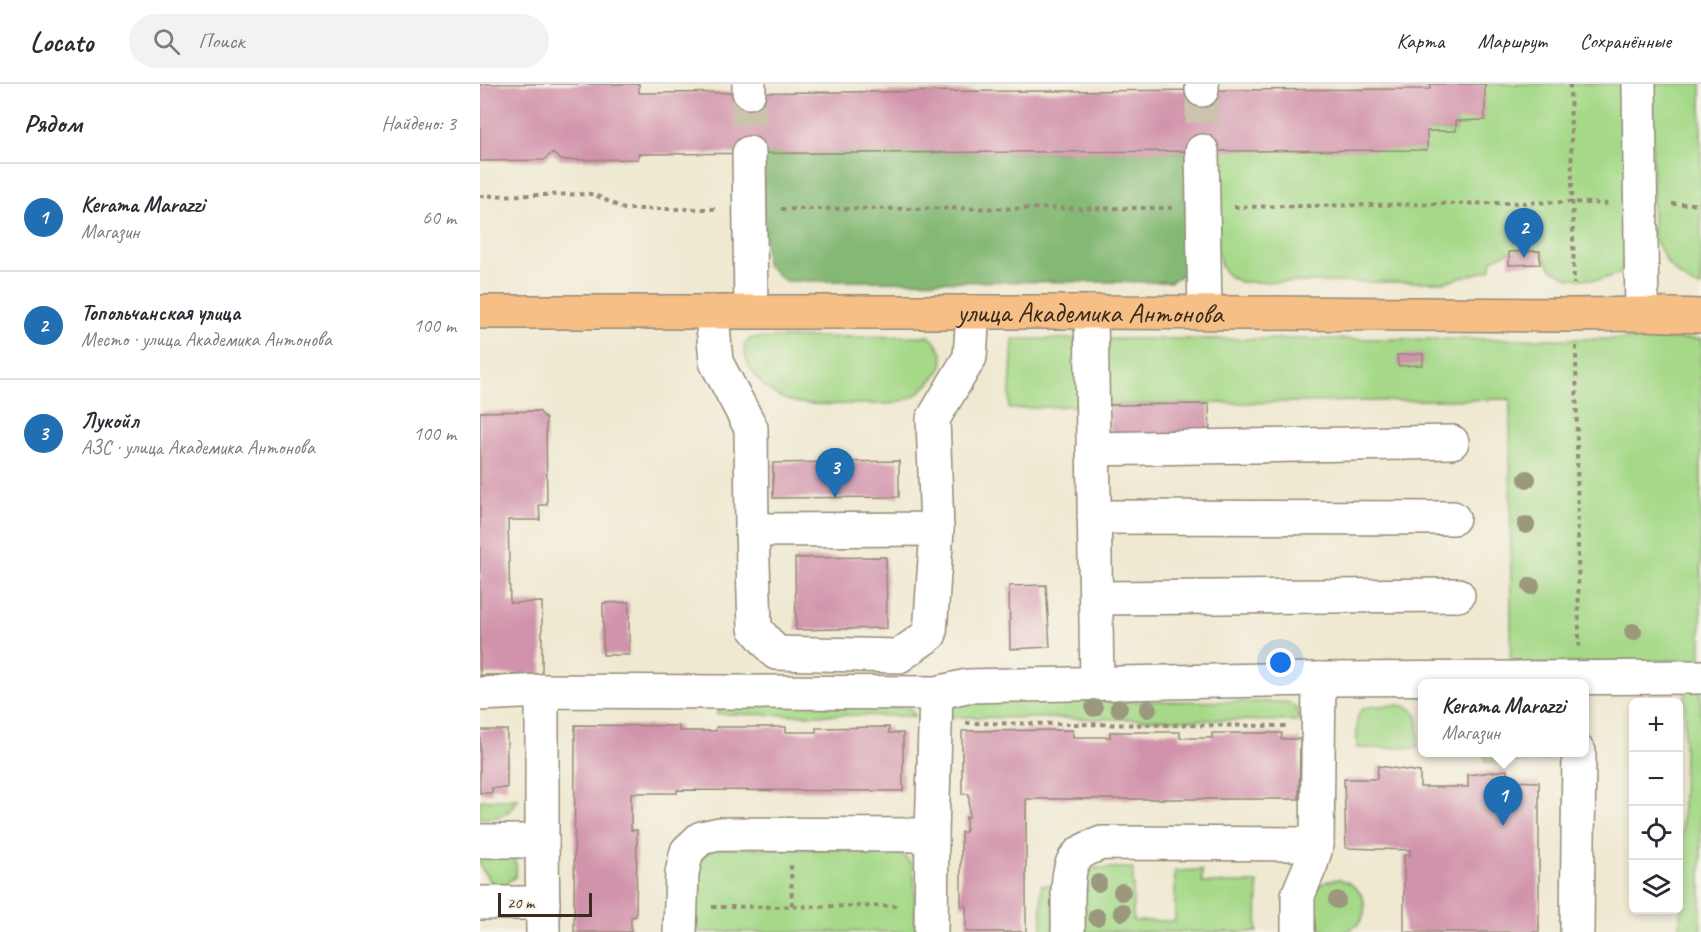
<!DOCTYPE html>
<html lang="ru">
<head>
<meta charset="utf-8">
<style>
  body { margin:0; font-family:Caveat,sans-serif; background:#f2f2f3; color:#2b2b33 }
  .controls { position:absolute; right:18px; bottom:18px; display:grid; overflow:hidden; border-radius:9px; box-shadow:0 3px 9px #0003 }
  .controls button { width:54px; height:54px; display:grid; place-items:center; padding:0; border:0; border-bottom:2px solid #e1e1e2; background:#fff; color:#2b2b33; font:30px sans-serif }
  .scale { position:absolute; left:18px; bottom:15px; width:94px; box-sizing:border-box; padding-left:6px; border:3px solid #3b2a1e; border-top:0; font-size:16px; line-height:21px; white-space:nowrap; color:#3b2a1e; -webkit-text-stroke:4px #f7f3e8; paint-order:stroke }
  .you { position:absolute; left:801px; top:579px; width:21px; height:21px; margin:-15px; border:4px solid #fff; border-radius:50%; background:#1a73e8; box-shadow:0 0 0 9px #1a73e833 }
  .badge { display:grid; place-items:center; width:39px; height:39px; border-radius:50%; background:#1f6fb2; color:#fff; font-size:20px; font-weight:700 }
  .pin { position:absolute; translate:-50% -50px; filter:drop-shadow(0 2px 3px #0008) }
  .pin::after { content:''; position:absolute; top:32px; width:21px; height:18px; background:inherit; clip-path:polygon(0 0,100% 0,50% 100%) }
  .popup { position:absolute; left:938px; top:595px; width:171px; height:78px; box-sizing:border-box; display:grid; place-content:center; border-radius:9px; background:#fff; filter:drop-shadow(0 2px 4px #0005); font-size:20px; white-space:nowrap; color:#7c7c81 }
  .popup b { font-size:22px; color:#2b2b33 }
  .popup::after { content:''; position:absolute; left:50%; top:100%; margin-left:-12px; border:12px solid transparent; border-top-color:#fff }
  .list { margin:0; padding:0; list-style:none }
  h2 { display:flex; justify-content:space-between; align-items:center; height:78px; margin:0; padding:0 24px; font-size:26px }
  h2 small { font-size:20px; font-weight:400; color:#7c7c81 }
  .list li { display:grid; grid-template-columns:39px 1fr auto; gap:18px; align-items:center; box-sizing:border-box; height:108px; padding:0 24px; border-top:2px solid #e1e1e2 }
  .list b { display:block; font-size:22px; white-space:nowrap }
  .list p { margin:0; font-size:20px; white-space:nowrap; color:#7c7c81 }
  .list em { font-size:20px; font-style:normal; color:#7c7c81 }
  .icon { flex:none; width:33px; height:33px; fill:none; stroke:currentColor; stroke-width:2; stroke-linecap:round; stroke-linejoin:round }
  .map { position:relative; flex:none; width:1221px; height:848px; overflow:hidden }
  header { display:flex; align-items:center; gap:36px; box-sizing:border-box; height:84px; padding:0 30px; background:#fff; border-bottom:2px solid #e1e1e2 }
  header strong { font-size:28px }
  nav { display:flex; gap:33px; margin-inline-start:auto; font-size:21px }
  .search { width:420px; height:54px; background:#f2f2f3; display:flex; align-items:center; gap:15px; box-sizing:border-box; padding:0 21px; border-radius:33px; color:#7c7c81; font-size:22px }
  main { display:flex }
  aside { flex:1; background:#fff }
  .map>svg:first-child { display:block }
  .green { fill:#a5d988; stroke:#708253; stroke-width:1.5 }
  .forest { fill:#84b974; stroke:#607249; stroke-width:1.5 }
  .building { fill:#d193ab }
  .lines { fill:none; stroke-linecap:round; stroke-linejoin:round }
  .minor-tunnel { stroke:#cbc3ad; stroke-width:33; stroke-dasharray:33 16; stroke-linecap:butt }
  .minor-casing { stroke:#958a78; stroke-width:36 }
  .major-casing { stroke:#958a78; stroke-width:36 }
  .path { stroke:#958a78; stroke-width:4; stroke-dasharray:4.5 4.5; stroke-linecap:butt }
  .minor { stroke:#fff; stroke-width:33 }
  .major { stroke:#f5bf86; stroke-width:33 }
  .tree { fill:#9b987d }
  .labels { text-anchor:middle; stroke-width:5; stroke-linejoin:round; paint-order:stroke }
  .street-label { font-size:28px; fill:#3b2a1e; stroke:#f7f3e8 }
</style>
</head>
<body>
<header>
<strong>Locato</strong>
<div class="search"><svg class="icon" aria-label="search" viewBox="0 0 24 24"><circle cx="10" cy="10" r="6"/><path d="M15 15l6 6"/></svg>Поиск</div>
<nav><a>Карта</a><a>Маршрут</a><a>Сохранённые</a></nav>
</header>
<main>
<aside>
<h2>Рядом<small>Найдено: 3</small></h2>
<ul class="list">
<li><span class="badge">1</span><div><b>Kerama Marazzi</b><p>Магазин</p></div><em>60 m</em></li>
<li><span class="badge">2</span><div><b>Топольчанская улица</b><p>Место · улица Академика Антонова</p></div><em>100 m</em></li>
<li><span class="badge">3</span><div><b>Лукойл</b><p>АЗС · улица Академика Антонова</p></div><em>100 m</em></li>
</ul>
</aside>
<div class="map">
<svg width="1221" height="848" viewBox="0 0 1221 848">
  <rect width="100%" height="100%" fill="#f7f3e8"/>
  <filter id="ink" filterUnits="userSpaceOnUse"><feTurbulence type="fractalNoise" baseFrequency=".0167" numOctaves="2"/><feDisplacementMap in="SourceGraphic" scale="12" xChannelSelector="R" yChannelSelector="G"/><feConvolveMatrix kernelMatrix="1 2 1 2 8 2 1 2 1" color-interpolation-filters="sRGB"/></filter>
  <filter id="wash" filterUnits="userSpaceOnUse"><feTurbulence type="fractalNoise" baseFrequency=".008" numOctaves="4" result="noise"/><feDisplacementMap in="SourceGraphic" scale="24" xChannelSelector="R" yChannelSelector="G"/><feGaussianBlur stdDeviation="1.35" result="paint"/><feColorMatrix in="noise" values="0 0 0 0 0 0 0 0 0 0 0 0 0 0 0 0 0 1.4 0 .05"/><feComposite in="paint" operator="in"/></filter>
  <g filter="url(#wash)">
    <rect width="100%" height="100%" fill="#efe9d1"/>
    <g class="green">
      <polygon points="1005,0 1149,0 1150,167 1139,190 1119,196 1089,194 1071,185 1060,167 1029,168 1012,176 1010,186 964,198 761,198 748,192 741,182 737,166 737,67 947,47 976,47 976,37"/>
      <polygon points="1172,0 1221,0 1221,203 1212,201 1200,192 1188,180 1173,151"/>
      <path d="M 449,252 C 457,259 467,271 461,284 C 459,289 442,307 437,310 C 431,314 422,317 415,319 C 403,321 387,319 374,320 C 337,320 303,327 277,294 C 269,284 264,274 264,261 L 271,254 Z"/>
      <polygon points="533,255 1221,255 1221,848 1200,848 1206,576 1030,581 1031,557 1030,315 612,321 529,325"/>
      <polygon points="249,615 430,624 435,632 236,630"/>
      <path d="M 489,616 L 806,618 C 816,622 819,626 820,637 L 466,633 L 469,622 Z"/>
      <path d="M 920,621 C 944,625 938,645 938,664 L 877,664 C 876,618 875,623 920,621 Z"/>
      <polygon points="1005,669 1066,669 1067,676 1005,678"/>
      <path d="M 38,715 C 27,733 20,734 0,734 L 0,716 Z"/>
      <path d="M 236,764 L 415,765 C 421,770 429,775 432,781 C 437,793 434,834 435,848 L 215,848 L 216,790 L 224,770 Z"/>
      <path d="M 0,765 L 30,769 C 36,778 38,783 35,793 L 25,800 L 17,800 L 11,798 L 0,782 Z"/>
      <polygon points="615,784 653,784 653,837 695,837 695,787 722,786 722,799 778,799 777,848 604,848 606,792 610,785"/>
      <path d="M 859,795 C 894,804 893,848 856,848 C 847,848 841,846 835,839 C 831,833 832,828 833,821 C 833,818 833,811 834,807 C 839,799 850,796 859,795 Z"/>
      <polygon points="561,801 573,801 573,848 562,848"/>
    </g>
    <polygon class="forest" points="711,67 709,182 701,192 690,198 305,197 286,181 281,69"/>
    <g id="blocks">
      <g class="building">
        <polygon points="0,0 159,0 159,9 950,5 950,0 1005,0 1005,36 976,37 976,47 947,47 947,66 158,70 158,75 81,76 72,69 64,76 0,77"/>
        <polygon points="1060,167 1060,180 1029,181 1029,168"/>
        <polygon points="943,270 943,281 918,282 917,271"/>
        <polygon points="729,320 730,354 630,355 629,321"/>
        <polygon points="59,327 66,335 67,421 59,421 60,436 28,436 30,519 62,518 62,590 0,591 0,328"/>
        <polygon points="419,377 419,413 293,414 293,379"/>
        <polygon points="406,473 407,544 316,546 315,474"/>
        <polygon points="566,501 570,563 530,565 529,502"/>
        <polygon points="149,518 149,571 123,571 123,519"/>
        <polygon points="95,641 199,642 199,647 236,647 236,643 306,643 306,648 336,648 336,644 409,643 409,649 423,649 423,707 197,706 197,709 151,709 151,746 157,746 156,832 151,833 151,848 94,848"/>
        <polygon points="0,646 27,646 27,704 12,704 12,709 0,709"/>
        <polygon points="593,646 593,653 630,653 630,648 700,648 700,654 732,654 732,649 802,649 801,655 820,655 819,715 546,715 546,848 486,848 486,821 481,822 481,748 486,748 486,733 489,733 489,710 482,710 482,647"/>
        <polygon points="898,682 940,688 940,703 988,703 988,691 1027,686 1027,697 1059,698 1059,848 924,848 924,771 930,771 930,766 866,764 864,695 897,695"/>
      </g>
    </g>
  </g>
  <g filter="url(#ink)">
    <use href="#blocks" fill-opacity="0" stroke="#958a78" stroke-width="1.5"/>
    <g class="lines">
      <g class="minor-tunnel">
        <polyline points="722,6 722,67"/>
        <polyline points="269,8 269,69"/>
      </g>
      <g class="minor-casing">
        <g id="minor">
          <polyline points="269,0 269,8"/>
          <polyline points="722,0 722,6"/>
          <polyline points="1159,0 1162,230"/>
          <polyline points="722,67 725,228"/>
          <polyline points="269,69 271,227"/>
          <polyline points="232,228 236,278 271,344 272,446 457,445 453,335 490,273 493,228"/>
          <polyline points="611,228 617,599"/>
          <polyline points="613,365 972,358"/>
          <polyline points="614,433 973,434"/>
          <polyline points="272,446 275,544 296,569 419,572 450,550 457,445"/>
          <polyline points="616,514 978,511"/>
          <polyline points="62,607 62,757"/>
          <polyline points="0,610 62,607 456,609 487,602 839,595 1221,593"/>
          <polyline points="0,757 62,757 63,848"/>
          <polyline points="0,819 63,819"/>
          <polyline points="200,848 202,789 207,767 221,754 239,750 452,751"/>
          <polyline points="451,848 452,751 456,609"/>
          <path d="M 588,848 C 589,831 585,790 594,776 C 600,766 611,763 622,759 L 837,760 L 839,595"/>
          <polyline points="818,848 818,811 831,780 837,760"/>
          <polyline points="1097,848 1099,668"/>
        </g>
      </g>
      <g class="major-casing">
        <g id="major">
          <path id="s1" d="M 0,228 L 611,228 L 1095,231 L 1162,230 L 1221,232"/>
        </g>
      </g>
      <g class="path">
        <polyline points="1090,0 1094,200"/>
        <polyline points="0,112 113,110 144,125 239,125"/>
        <polyline points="1192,120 1221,120"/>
        <polyline points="754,123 1092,118 1130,120"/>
        <polyline points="301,125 692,124"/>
        <polyline points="1096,262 1099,563"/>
        <polyline points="486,639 806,642"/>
        <polyline points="311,781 312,823"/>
        <polyline points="232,823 419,822"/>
      </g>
      <use href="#minor" class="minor"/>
      <use href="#major" class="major"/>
    </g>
    <g class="tree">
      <circle cx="1047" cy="395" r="9"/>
      <circle cx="1046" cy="441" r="9"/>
      <circle cx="1051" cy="502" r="9"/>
      <circle cx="1153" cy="548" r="9"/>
      <circle cx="614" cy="624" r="9"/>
      <circle cx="639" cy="624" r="9"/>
      <circle cx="668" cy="625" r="9"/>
      <circle cx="618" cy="799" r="9"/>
      <circle cx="642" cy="808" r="9"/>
      <circle cx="857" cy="816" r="9"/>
      <circle cx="642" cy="828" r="9"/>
      <circle cx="617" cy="833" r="9"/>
    </g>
  </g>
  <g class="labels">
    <g class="street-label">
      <text dy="10" stroke="none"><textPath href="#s1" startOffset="610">улица Академика Антонова</textPath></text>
    </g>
  </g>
</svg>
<div class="controls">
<button>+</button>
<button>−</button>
<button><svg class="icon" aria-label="locate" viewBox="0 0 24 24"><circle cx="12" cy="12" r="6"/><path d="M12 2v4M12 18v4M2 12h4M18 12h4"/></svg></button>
<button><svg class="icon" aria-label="layers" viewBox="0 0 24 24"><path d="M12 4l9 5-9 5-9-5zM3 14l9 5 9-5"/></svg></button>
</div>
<div class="scale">20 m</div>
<div class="you"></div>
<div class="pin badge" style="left:1023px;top:742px">1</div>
<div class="popup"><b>Kerama Marazzi</b>Магазин</div>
<div class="pin badge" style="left:1044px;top:174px">2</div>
<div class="pin badge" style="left:355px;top:414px">3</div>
</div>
</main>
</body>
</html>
